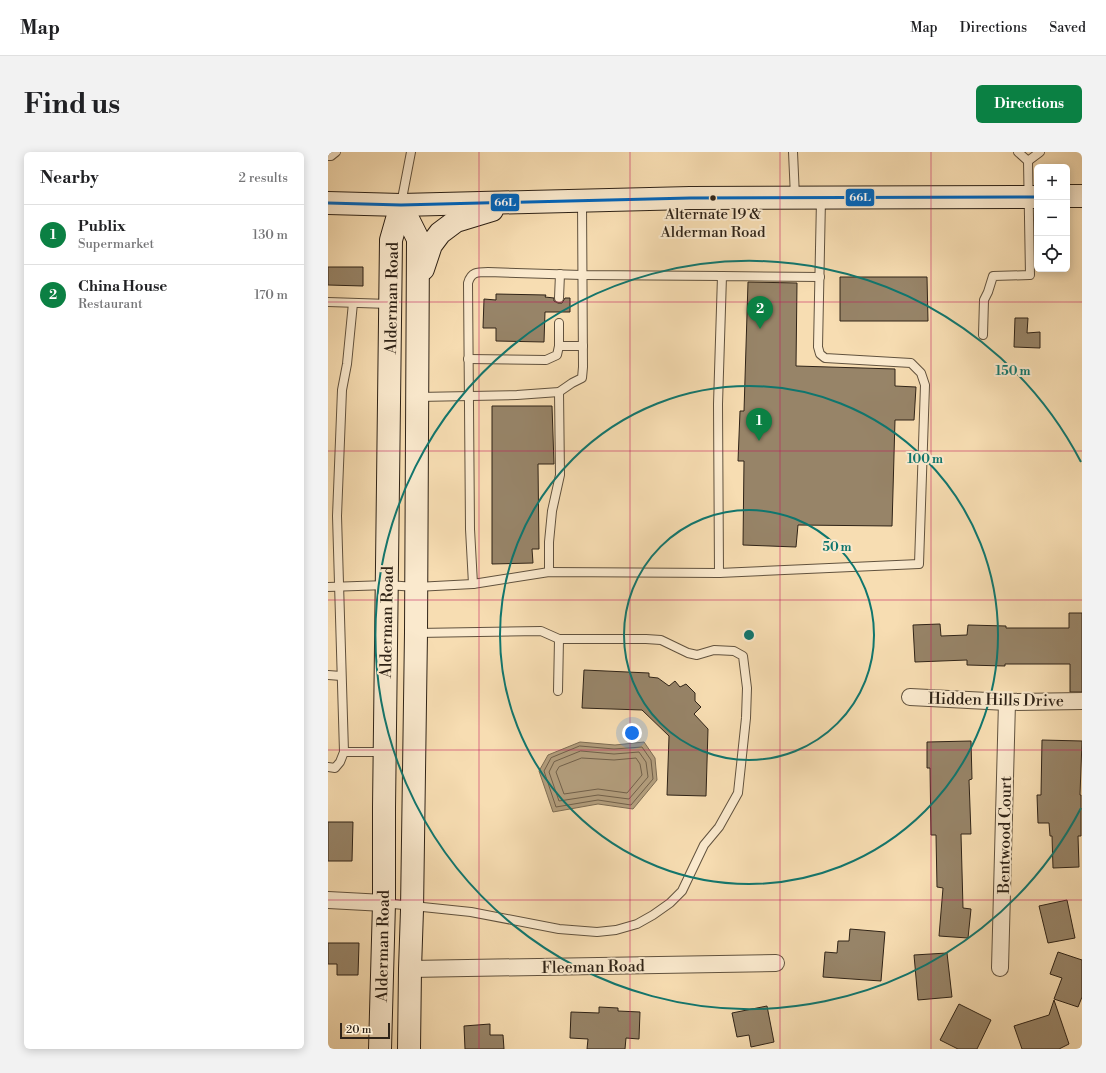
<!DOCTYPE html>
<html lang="en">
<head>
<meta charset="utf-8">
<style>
  body { margin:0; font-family:"Libre Bodoni",serif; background:#f2f2f2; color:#202124 }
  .controls { position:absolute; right:12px; top:12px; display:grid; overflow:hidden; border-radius:6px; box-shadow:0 2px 10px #0003 }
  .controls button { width:36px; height:36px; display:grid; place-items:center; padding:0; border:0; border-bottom:1px solid #e0e0e0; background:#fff; color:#202124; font:20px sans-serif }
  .scale { position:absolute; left:12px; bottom:10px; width:50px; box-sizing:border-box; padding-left:4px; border:2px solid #2f2317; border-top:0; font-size:11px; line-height:14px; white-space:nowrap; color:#2f2317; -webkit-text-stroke:3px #fae9cd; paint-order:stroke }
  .you { position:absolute; left:304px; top:581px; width:14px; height:14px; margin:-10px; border:3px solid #fff; border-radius:50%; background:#1a73e8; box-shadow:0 0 0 6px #1a73e833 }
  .badge { display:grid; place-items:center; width:26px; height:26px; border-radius:50%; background:#0b8043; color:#fff; font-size:13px; font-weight:700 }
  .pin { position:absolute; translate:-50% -33px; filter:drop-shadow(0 1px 2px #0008) }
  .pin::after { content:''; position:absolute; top:21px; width:14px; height:12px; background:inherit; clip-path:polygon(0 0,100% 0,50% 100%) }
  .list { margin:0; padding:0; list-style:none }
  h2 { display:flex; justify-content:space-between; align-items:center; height:52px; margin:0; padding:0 16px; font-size:17px }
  h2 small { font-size:13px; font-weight:400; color:#757577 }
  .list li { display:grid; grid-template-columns:26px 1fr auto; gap:12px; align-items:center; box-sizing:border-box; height:60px; padding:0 16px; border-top:1px solid #e0e0e0 }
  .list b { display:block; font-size:15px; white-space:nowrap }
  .list p { margin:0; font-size:13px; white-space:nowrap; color:#757577 }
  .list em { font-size:13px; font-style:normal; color:#757577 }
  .icon { flex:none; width:22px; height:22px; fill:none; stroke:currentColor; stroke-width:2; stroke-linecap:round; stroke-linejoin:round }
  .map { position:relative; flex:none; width:754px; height:897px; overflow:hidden; border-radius:6px }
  header { display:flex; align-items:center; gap:24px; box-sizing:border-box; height:56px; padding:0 20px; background:#fff; border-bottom:1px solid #e0e0e0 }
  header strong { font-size:19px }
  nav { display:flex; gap:22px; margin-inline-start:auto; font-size:14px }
  .intro { display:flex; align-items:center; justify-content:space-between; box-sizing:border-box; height:96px; padding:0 24px }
  h1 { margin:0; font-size:28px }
  .button { padding:10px 18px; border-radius:6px; background:#0b8043; color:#fff; font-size:14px; font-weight:700 }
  main { display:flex; gap:24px; padding:0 24px }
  aside { flex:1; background:#fff; border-radius:6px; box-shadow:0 2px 10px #0003 }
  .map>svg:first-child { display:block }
  .water { fill:#b39e7d; stroke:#7e6d54 }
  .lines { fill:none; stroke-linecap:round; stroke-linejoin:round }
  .shore { stroke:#71604a; stroke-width:1 }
  .building { fill:#978468; stroke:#2f2317 }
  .service-casing { stroke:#61523e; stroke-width:10 }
  .minor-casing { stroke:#61523e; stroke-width:18 }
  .secondary-casing { stroke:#2f2317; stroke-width:24 }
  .service { stroke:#fae9cd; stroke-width:8 }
  .minor { stroke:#fae9cd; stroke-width:16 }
  .secondary { stroke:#fae9cd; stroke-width:22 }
  .bus-1-casing { stroke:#fae9cd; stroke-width:6 }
  .bus-1 { stroke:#0065bd; stroke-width:3 }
  .grid { fill:none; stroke:#c2185b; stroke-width:1; stroke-opacity:0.55 }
  .ring { fill:none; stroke:#0f766e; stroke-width:2 }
  .bus-dot { fill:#2f2317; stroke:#fae9cd; stroke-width:1.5 }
  .labels { text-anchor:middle; stroke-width:4; stroke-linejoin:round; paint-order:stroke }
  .bus-label { font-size:15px; fill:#2f2317; stroke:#fae9cd }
  .street-label { font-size:16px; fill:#2f2317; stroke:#fae9cd }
  .centre { fill:#0f766e; stroke:#fae9cd; stroke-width:2 }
  .ring-label { font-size:12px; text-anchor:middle; font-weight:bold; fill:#0f766e; stroke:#fae9cd; stroke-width:4; stroke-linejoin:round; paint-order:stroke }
  .line-badge { stroke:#fae9cd; stroke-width:1.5 }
  .badge-label { font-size:11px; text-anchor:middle; font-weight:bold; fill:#fff }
</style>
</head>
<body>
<header>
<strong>Map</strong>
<nav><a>Map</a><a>Directions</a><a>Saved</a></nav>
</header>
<div class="intro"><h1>Find us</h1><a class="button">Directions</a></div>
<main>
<aside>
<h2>Nearby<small>2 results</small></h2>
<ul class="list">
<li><span class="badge">1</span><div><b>Publix</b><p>Supermarket</p></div><em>130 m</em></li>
<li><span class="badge">2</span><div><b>China House</b><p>Restaurant</p></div><em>170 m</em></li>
</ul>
</aside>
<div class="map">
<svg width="754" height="897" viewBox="0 0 754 897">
  <rect width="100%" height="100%" fill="#f7ddb2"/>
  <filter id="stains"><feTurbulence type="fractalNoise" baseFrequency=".005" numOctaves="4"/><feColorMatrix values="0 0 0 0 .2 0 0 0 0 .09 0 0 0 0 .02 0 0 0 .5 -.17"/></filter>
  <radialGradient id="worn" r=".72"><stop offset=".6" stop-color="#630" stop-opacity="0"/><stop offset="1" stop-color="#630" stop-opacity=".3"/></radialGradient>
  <polygon class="water" points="252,590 287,593 316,590 327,606 329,628 305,657 270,652 225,660 211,619 220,603"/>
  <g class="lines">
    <g class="shore">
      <polygon points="252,594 286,597 314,595 323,608 325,627 303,653 270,648 228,655 216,619 223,606"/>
      <polygon points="253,599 286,602 311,600 318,610 320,625 301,647 270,643 231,649 221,620 226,610"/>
      <polygon points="254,606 286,608 308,606 312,612 314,623 299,641 270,637 236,642 228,620 231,615"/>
    </g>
  </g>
  <g class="building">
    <polygon points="0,115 35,115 35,134 0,133"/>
    <polygon points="512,125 599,125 600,169 512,169"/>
    <polygon points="420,130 469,131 468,214 567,217 567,234 588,235 586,268 567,268 564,374 470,373 468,395 415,393 416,309 410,309 412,259 416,259"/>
    <polygon points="168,142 218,143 217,145 226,146 226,149 230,151 234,151 237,146 242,146 242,160 217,160 216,190 168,189 168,176 155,176 156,147 168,148"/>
    <polygon points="687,166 700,166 699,181 712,180 712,196 686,195"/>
    <polygon points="164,254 224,254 226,312 210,312 211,397 204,397 205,411 164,412"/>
    <polygon points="741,461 754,461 754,540 742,540 742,512 677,512 677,514 639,513 639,508 587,510 585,473 612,472 613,484 639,483 640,473 678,474 678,476 741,476"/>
    <polygon points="256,518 321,521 321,525 330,526 341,534 347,529 352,535 358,532 367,541 367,549 373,555 366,562 380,577 378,644 339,643 341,584 314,558 254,556"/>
    <polygon points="714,588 754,589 752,643 753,643 753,684 750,684 751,715 725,716 724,684 722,684 721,671 710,671 709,643 713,643"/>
    <polygon points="643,589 644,627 641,628 643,682 633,682 635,756 643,757 640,786 611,784 615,736 609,735 608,683 603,683 602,616 599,616 599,590"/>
    <polygon points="0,670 25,670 24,709 0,709"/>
    <polygon points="739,748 747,786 720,791 711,754"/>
    <polygon points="522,777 557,780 553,829 495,825 497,800 509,801 510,789 521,789"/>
    <polygon points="0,791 31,791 30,823 9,823 9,812 0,812"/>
    <polygon points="730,800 754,808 754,845 750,855 726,847 734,826 722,822"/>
    <polygon points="619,801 624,845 590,848 586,803"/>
    <polygon points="726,848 741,892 731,897 694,897 686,874 721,863"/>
    <polygon points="631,852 663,868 649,897 630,897 612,888"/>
    <polygon points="439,854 446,890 423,895 421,883 409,885 404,861"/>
    <polygon points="271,855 290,856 290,859 312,860 311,887 298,886 297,897 259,897 260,887 242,886 243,860 271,861"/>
    <polygon points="162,872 162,883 175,883 176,897 137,897 136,874"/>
  </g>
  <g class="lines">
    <g class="service-casing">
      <g id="service">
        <polyline points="465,0 467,45"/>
        <polyline points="0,4 3,4 8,0"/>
        <polyline points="700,9 712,0"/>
        <polyline points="73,52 83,0"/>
        <polyline points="231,146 232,122"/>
        <polyline points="0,150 61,152"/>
        <polyline points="655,183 656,148 660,140 665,124 702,123 700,9 690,0"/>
        <polyline points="231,194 255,194"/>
        <polyline points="140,207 218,208 229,203 231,194 231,171"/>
        <polyline points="90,245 189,243 231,240 244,231 254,226 255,215 254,50"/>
        <polyline points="221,420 221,390 224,359 232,323 231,240"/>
        <polyline points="391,421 390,252 394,124 492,125"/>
        <path d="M 145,432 L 142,377 L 140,131 C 143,120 149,120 160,120 L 254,123 L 394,124"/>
        <polyline points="0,435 59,433 88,435 145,432 221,420 391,421 591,412 597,233 593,221 583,211 497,206 492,202 490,195 493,47"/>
        <polyline points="89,481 213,479 231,487"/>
        <polyline points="0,523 13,524"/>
        <polyline points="16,600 56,600"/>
        <polyline points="0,615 7,616 12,610 16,600 9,364 14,238 19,212 25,151"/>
        <polyline points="56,751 143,760 231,777 269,780 288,778 309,772 325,763 342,751 354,739 376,693 391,675 410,641 418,566 419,536 415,504 406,499 386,498 369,503 360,501 333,488 318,487 231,487 230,539"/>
      </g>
    </g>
    <g class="minor-casing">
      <g id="minor">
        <polyline points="582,545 679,550 754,549"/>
        <polyline points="0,748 56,751"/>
        <polyline points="672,816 679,550"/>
        <polyline points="82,817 448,811"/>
      </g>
    </g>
    <g class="secondary-casing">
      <g id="secondary">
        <polyline points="739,44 754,44"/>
        <polyline points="0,51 73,53 362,46 709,45"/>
        <polyline points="73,53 90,87 88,481 84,758 82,817 81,897"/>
        <polyline points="95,117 103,93 112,81 128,69 164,58"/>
        <polyline points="52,897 56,751 56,656 63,88 73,53"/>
      </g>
    </g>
    <use href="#service" class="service"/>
    <use href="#minor" class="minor"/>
    <use href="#secondary" class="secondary"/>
    <g class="bus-1-casing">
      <polyline id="bus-1" points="0,51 73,53 362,46 709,45"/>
    </g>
    <use href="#bus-1" class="bus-1"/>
  </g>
  <path class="grid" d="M 151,0 L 151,897M 302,0 L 302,897M 452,0 L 452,897M 603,0 L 603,897M 0,150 L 754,150M 0,299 L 754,299M 0,448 L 754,448M 0,598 L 754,598M 0,748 L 754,748"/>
  <g class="ring">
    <circle cx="421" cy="483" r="125"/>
    <circle cx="421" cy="483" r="249"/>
    <path d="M753 656A374 374 0 1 1 753 310"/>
  </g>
  <circle class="bus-dot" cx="385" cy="46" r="3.5"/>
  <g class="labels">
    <g class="bus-label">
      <text x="385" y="67">Alternate 19 &amp;<tspan x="385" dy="18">Alderman Road</tspan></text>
    </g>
    <g class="street-label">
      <text transform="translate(63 146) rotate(-89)" y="6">Alderman Road</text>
      <text transform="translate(58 470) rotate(-89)" y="6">Alderman Road</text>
      <text transform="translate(668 547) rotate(1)" y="6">Hidden Hills Drive</text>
      <text transform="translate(676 683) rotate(-89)" y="6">Bentwood Court</text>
      <text transform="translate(54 794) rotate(-89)" y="6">Alderman Road</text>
      <text transform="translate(265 814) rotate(-1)" y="6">Fleeman Road</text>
    </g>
  </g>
  <circle cx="421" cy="483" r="6" class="centre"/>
  <g class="ring-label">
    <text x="685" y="223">150 m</text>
    <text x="597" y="311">100 m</text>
    <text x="509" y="399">50 m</text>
  </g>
  <g class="line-badge">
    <rect x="517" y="36" width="30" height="19" rx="4" fill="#0065bd"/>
    <rect x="162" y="41" width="30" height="19" rx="4" fill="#0065bd"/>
  </g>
  <g class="badge-label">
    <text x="532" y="49">66L</text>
    <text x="177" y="54">66L</text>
  </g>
  <rect width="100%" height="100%" filter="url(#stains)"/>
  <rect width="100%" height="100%" fill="url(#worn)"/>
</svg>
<div class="controls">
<button>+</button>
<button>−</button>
<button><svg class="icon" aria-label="locate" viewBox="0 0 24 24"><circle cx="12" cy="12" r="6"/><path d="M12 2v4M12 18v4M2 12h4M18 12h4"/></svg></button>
</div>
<div class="scale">20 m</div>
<div class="you"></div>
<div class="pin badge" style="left:431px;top:289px">1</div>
<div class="pin badge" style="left:432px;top:177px">2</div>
</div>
</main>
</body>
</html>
